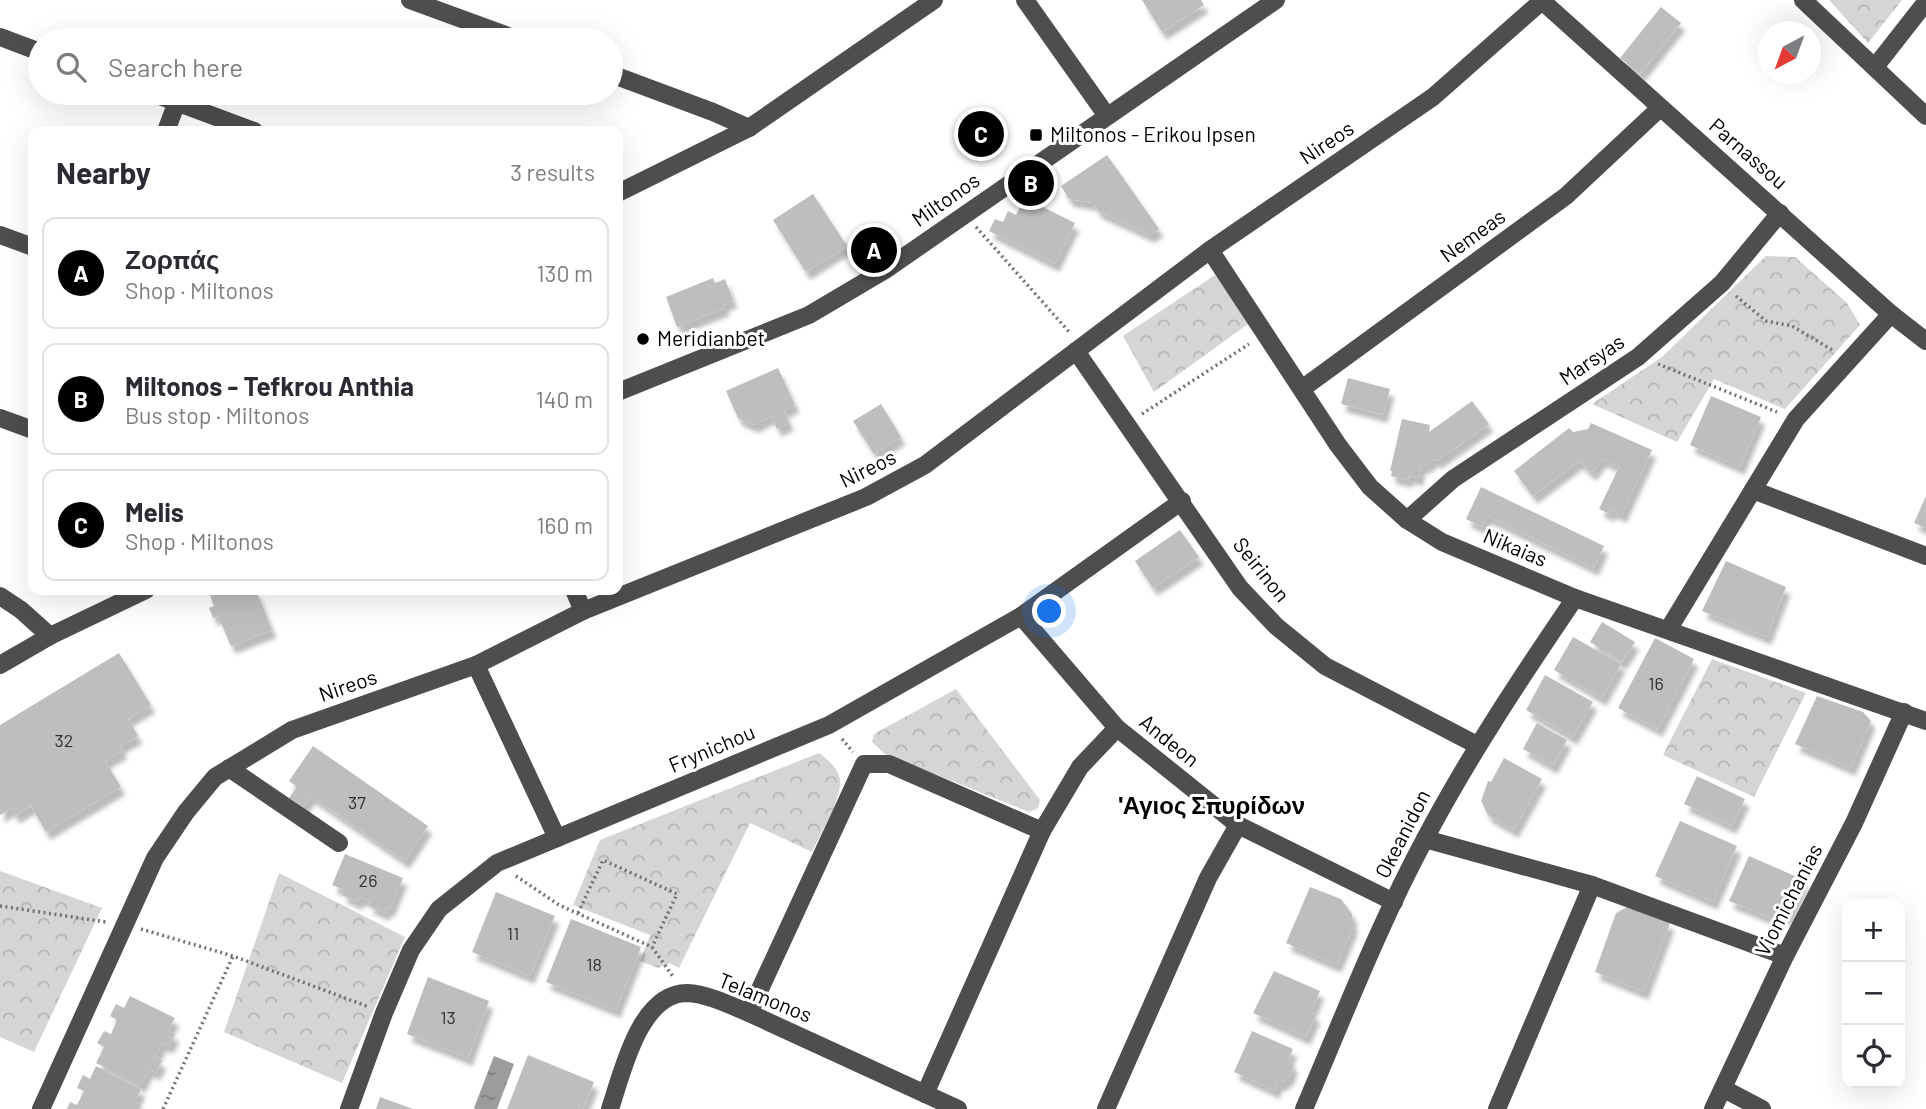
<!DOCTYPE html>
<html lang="en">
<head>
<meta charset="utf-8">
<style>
  body { margin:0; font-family:Barlow,sans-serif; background:#f7f7f7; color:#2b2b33 }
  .controls { position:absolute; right:21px; bottom:21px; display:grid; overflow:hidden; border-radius:14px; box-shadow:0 7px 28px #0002 }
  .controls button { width:63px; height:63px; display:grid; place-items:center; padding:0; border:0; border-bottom:2px solid #e1e1e2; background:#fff; color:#2b2b33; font:35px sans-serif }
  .compass { position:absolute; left:1758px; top:21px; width:63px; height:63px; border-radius:50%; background:#fff; box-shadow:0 7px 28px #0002; rotate:221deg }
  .you { position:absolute; left:1050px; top:612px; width:24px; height:24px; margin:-18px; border:5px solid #fff; border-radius:50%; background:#1a73e8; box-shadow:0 0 0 10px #1a73e833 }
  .badge { display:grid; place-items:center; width:46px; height:46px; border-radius:50%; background:#000; color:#fff; font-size:23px; font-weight:700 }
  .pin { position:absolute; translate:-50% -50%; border:4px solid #fff; box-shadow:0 2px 7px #0006 }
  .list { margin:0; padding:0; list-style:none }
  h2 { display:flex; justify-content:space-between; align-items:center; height:91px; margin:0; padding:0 28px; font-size:30px }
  h2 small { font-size:23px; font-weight:400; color:#7c7c81 }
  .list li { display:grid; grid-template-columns:46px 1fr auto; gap:21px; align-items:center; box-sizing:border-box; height:112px; margin:0 14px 14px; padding:0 14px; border:2px solid #e1e1e2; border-radius:14px }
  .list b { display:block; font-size:26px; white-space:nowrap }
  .list p { margin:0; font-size:23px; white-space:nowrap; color:#7c7c81 }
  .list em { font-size:23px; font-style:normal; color:#7c7c81 }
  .icon { flex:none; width:38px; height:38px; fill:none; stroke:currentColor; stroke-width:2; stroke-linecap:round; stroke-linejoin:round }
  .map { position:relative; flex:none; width:1926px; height:1109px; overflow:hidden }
  .search { position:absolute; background:#fff; box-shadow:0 7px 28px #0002; left:28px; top:28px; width:595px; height:77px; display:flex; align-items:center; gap:18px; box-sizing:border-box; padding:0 24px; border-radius:38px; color:#7c7c81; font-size:26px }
  .panel { position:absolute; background:#fff; box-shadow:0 7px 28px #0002; left:28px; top:126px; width:595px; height:469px; border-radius:14px }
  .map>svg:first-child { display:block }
  .park { fill:url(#park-crowns) }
  .water { fill:url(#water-ripples) }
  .building { fill:#bebebe; filter:url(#shadow) }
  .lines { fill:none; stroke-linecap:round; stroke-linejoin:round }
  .path { stroke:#707070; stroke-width:3.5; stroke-dasharray:2 3.5; stroke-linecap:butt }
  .minor { stroke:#4e4e4e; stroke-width:18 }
  .poi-dot { fill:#000; stroke:#fff; stroke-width:2.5 }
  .labels { text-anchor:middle; stroke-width:6; stroke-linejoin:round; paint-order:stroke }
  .number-label { font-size:18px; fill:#303030 }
  .poi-label { font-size:21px; fill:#000; stroke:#fff; text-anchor:start }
  .street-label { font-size:21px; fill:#000; stroke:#fff }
  .quarter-label { font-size:24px; font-weight:bold; fill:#000; stroke:#fff }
</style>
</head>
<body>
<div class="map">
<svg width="1926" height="1109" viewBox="0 0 1926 1109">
  <defs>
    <pattern id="park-crowns" width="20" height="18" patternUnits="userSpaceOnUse" patternTransform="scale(1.75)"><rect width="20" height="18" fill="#d5d5d5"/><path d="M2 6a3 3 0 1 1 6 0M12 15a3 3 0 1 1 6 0" fill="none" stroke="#b5b5b5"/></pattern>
    <pattern id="water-ripples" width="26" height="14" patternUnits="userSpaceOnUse" patternTransform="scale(1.75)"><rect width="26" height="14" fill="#9c9c9c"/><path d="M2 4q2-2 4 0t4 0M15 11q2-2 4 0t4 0" fill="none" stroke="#7d7d7d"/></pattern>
    <filter id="shadow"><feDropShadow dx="4.5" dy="8" stdDeviation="2" flood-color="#0004"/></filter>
  </defs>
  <rect width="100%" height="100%" fill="#fff"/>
  <g class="park">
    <polygon points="1829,0 1902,0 1868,43"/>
    <polygon points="1766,256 1795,257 1847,303 1860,325 1785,409 1714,379 1677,442 1592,404 1662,357"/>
    <polygon points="1215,275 1252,321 1154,392 1123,336"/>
    <polygon points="1712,659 1806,693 1754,797 1663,755"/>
    <polygon points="956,689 1040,800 1038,808 1029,812 885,754 872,742 874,734"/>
    <path d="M 819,753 C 827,759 838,768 840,779 C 843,796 820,835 812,852 L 750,823 L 679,968 L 669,963 L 658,968 L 640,961 L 650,935 L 573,905 L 600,840 Z"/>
    <polygon points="0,871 102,908 34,1052 0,1037"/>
    <polygon points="279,873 405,937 342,1083 224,1032"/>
  </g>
  <polygon class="water" points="494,1056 514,1064 497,1109 476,1109 474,1108"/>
  <g class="building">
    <polygon points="1142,0 1201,0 1204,5 1162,32"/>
    <polygon points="1661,7 1681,23 1640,74 1620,58"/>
    <polygon points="1107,155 1159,229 1150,235 1098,211 1093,203 1069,199 1061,186"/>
    <polygon points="813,194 847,246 806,272 773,220"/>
    <polygon points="1033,202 1075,223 1055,264 989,231 995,219 1003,222 1008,211 1016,215 1021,205 1029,209"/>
    <polygon points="713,278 715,283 725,279 733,300 724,304 725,308 677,327 666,297"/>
    <polygon points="778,368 795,405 784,410 789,423 777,429 771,416 754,425 738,418 726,391"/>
    <polygon points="1348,378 1390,389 1383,415 1341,404"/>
    <polygon points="1711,396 1761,417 1740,467 1690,445"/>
    <polygon points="1472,401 1489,424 1437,461 1435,458 1425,466 1421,465 1419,478 1409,476 1408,480 1391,476 1392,471 1390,471 1402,419 1430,425 1429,432"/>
    <polygon points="881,404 901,437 874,454 853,421"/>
    <polygon points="1591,423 1652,450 1622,515 1612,510 1610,514 1599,509 1619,467 1602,459 1593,472 1589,471 1579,461 1533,496 1514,471 1569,428 1573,432 1588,429"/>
    <polygon points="1481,487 1604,546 1594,568 1487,516 1482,527 1466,519"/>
    <polygon points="1926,496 1926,528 1914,523"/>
    <polygon points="1180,530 1199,557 1153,588 1135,561"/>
    <polygon points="1726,561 1786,587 1767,637 1702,611"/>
    <polygon points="208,590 256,590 272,630 231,646 218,616 213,618 209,608 214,606"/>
    <polygon points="1602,622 1635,642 1622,662 1590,642"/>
    <polygon points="1573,637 1621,664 1602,698 1554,670"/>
    <polygon points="1655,638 1694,659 1658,729 1618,708"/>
    <polygon points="119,653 151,705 128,719 138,736 120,746 123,751 105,761 121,787 46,832 31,806 15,816 11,808 0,815 0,725"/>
    <polygon points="1545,675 1593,702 1573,737 1526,710"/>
    <polygon points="1817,696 1863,712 1871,721 1851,768 1795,744"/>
    <polygon points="1537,723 1567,740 1553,766 1523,749"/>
    <polygon points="313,746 428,826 405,861 311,796 303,807 289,798 297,787 289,781"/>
    <polygon points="1504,758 1542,779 1514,830 1488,815 1481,801 1488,781 1491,782"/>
    <polygon points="1697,776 1745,799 1732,826 1684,804"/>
    <polygon points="1680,821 1737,846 1713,902 1655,876"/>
    <polygon points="345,854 403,878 390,909 387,908 385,913 369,906 370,901 360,897 358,902 342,895 344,890 332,885"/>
    <polygon points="1749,856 1804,880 1788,916 1773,919 1729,901"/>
    <polygon points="1310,887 1341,899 1352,914 1353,927 1337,965 1286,943"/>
    <polygon points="496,892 555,916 530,976 472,952"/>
    <polygon points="1629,906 1670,923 1644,992 1595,972 1616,913"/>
    <polygon points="571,919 641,947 616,1010 546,982"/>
    <polygon points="1274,971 1320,991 1311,1012 1316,1015 1306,1037 1253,1013"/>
    <polygon points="428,977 489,1001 468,1058 407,1034"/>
    <polygon points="130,996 175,1018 168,1031 175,1034 169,1046 162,1043 155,1057 162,1060 156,1073 149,1069 141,1085 96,1063 104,1047 97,1043 104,1031 111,1034 117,1020 110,1016 116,1004 124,1008"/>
    <polygon points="1252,1031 1293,1049 1289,1058 1293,1066 1290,1076 1282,1083 1278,1083 1275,1091 1234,1072"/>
    <polygon points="528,1055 594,1082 583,1109 507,1109"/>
    <polygon points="96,1066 141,1089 135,1102 141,1105 139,1109 67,1109 70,1102 77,1105 84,1091 77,1088 83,1075 90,1079"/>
    <polygon points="380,1097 413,1109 376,1109"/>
  </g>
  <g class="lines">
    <g class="path">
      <polyline points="976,227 1071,334"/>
      <polyline points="1736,296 1766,321 1792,326 1834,351"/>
      <polyline points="1658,364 1777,412"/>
      <polyline points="1142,414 1249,344"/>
      <polyline points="842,739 853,752"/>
      <polyline points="516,876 559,905 652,947 674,978"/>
      <polyline points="0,906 106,922"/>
      <polyline points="578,913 603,860 677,894 652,947"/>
      <polyline points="141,929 233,956 369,1007"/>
      <polyline points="163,1109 233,956"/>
    </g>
    <g class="minor">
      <polyline points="410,0 519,40"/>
      <polyline points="1025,0 1107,116"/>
      <polyline points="1541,0 1891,314 1926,341"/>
      <polyline points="1803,0 1926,116"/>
      <polyline points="0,37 40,52"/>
      <polyline points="1875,67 1926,2"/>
      <polyline points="611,74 713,112 749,128"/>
      <polyline points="152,93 254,131"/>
      <polyline points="166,131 177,102"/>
      <polyline points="618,193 749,128 934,0"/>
      <polyline points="0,235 33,247"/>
      <polyline points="1210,250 1338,445 1370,487 1407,520 1442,542 1575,598 1926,721"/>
      <polyline points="1076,351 1240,588 1276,626 1325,666 1477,745"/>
      <polyline points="1303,388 1566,196 1660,108"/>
      <polyline points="618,392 809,315 885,270 1276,0"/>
      <polyline points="0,418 33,430"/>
      <polyline points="1753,490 1926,556"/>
      <polyline points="1407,520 1453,479 1638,357 1722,283 1780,213"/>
      <polyline points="574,590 583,611"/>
      <polyline points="0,596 21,610 50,636"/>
      <polyline points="1021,616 1117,728 1238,825 1394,902"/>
      <polyline points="1668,630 1796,419 1891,314"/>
      <polyline points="0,665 50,636 146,590"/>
      <polyline points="476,665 557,838"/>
      <polyline points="229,768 339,843"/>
      <polyline points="1425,839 1592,885 1785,956"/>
      <polyline points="749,1013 864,764 889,764 1042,831"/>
      <polyline points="1724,1089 1762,1109"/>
      <polyline points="925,1094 1042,831 1080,767 1117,728"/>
      <polyline points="41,1109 155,858 186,812 215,777 292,730 476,665 583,611 866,497 925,465 1210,250 1433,97 1542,1"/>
      <polyline points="349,1109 384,1013 411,950 439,909 497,863 829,725 1021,616 1182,501"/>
      <path d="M 610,1109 C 622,1074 639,993 687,993 C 708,994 730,1005 749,1013 L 958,1109"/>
      <polyline points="1106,1109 1208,878 1238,825"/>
      <path d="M 1304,1109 C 1343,1018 1379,924 1426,837 C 1470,754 1522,676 1575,598"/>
      <polyline points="1497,1109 1592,885"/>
      <polyline points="1713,1109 1785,956 1854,823 1904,712"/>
    </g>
  </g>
  <g class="poi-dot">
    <rect x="1029" y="128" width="14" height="14" rx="3.5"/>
    <circle cx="643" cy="339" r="7"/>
  </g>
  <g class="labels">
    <g class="number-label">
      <text x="1656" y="690">16</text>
      <text x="64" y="747">32</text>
      <text x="357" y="809">37</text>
      <text x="368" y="887">26</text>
      <text x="513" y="940">11</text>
      <text x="594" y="971">18</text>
      <text x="448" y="1024">13</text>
    </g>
    <g class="poi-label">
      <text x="1050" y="142">Miltonos - Erikou Ipsen</text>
      <text x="657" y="346">Meridianbet</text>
    </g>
    <g class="street-label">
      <text transform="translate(1327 143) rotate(-34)" y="7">Nireos</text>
      <text transform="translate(1748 154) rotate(41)" y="7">Parnassou</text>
      <text transform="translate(946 200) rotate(-35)" y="7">Miltonos</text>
      <text transform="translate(1473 236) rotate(-36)" y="7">Nemeas</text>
      <text transform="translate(1592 360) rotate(-34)" y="7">Marsyas</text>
      <text transform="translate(868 469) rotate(-26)" y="7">Nireos</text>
      <text transform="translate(1515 548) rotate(23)" y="7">Nikaias</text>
      <text transform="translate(1261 570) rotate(51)" y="7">Seirinon</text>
      <text transform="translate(348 686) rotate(-19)" y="7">Nireos</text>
      <text transform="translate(1169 741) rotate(39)" y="7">Andeon</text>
      <text transform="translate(712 749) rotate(-23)" y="7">Frynichou</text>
      <text transform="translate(1403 834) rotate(-63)" y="7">Okeanidon</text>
      <text transform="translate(1789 900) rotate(-63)" y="7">Viomichanias</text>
      <text transform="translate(765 998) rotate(22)" y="7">Telamonos</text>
    </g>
    <g class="quarter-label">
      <text x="1212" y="814">'Αγιος Σπυρίδων</text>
    </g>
  </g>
</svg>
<div class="controls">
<button>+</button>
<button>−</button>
<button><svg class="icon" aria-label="locate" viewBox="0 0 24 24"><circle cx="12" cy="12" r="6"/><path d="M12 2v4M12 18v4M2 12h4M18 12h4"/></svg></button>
</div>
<svg class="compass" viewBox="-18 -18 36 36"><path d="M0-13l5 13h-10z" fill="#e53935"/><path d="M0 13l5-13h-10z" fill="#7c7c81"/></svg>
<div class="you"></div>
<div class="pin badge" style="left:874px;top:250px">A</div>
<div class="pin badge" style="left:1031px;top:183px">B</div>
<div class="pin badge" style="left:981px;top:134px">C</div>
<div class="search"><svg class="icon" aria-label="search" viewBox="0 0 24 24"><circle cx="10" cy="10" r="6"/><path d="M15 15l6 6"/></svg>Search here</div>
<section class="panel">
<h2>Nearby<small>3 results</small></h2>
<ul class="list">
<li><span class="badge">A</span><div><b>Ζορπάς</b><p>Shop · Miltonos</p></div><em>130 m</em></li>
<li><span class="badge">B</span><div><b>Miltonos - Tefkrou Anthia</b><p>Bus stop · Miltonos</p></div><em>140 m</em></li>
<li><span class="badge">C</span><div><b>Melis</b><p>Shop · Miltonos</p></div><em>160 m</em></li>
</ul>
</section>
</div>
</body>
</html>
